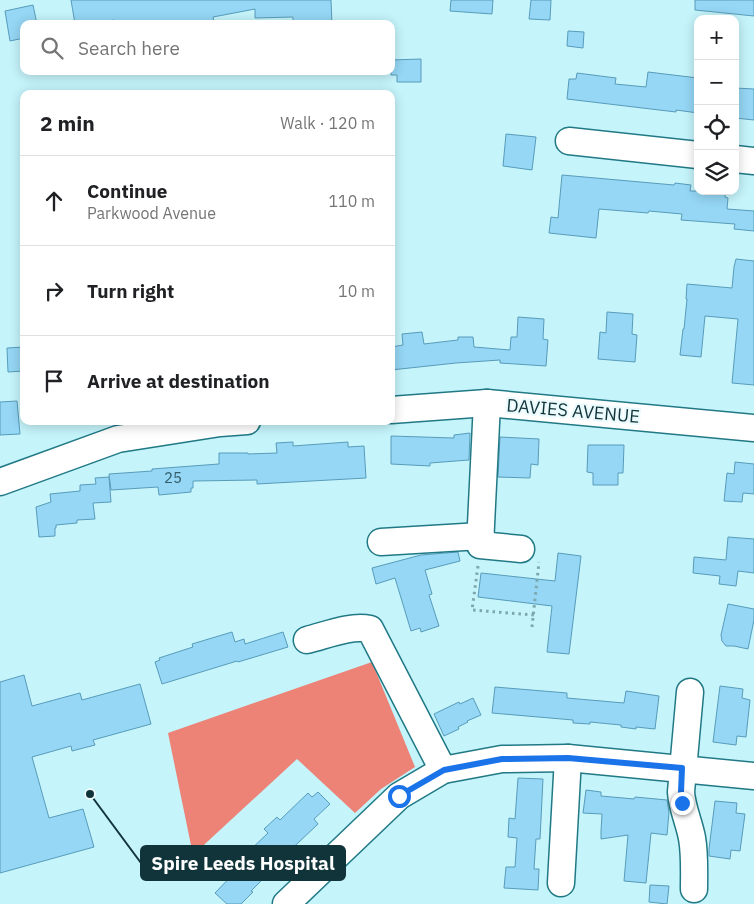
<!DOCTYPE html>
<html lang="en">
<head>
<meta charset="utf-8">
<style>
  body { margin:0; font-family:"IBM Plex Sans",sans-serif; background:#f6f6f6; color:#202124 }
  .controls { position:absolute; right:15px; top:15px; display:grid; overflow:hidden; border-radius:10px; box-shadow:0 2px 12px #0003 }
  .controls button { width:45px; height:45px; display:grid; place-items:center; padding:0; border:0; border-bottom:1px solid #e0e0e0; background:#fff; color:#202124; font:25px sans-serif }
  .stop { position:absolute; width:15px; height:15px; margin:-11px; border:4px solid #1a73e8; border-radius:50%; background:#fff }
  .stop.end { background:#1a73e8; border-color:#fff; box-shadow:0 1px 5px #0008 }
  .list { margin:0; padding:0; list-style:none }
  h2 { display:flex; justify-content:space-between; align-items:center; height:65px; margin:0; padding:0 20px; font-size:21px }
  h2 small { font-size:16px; font-weight:400; color:#757577 }
  .list li { display:grid; grid-template-columns:32px 1fr auto; gap:15px; align-items:center; box-sizing:border-box; height:90px; padding:0 20px; border-top:1px solid #e0e0e0 }
  .list b { display:block; font-size:19px; white-space:nowrap }
  .list p { margin:0; font-size:16px; white-space:nowrap; color:#757577 }
  .list em { font-size:16px; font-style:normal; color:#757577 }
  .icon { flex:none; width:28px; height:28px; fill:none; stroke:currentColor; stroke-width:2; stroke-linecap:round; stroke-linejoin:round }
  .map { position:relative; flex:none; width:754px; height:904px; overflow:hidden }
  .search { position:absolute; background:#fff; box-shadow:0 2px 12px #0003; left:20px; top:20px; width:375px; height:55px; display:flex; align-items:center; gap:12px; box-sizing:border-box; padding:0 18px; border-radius:10px; color:#757577; font-size:19px }
  .panel { position:absolute; background:#fff; box-shadow:0 2px 12px #0003; left:20px; top:90px; width:375px; height:335px; border-radius:10px }
  .map>svg:first-child { display:block }
  .forest { fill:#ec8376 }
  .building { fill:#95d7f5; stroke:#589cba }
  .lines { fill:none; stroke-linecap:round; stroke-linejoin:round }
  .minor-casing { stroke:#207985; stroke-width:29 }
  .path { stroke:#7da7ad; stroke-width:3; stroke-dasharray:2.5 4; stroke-linecap:butt }
  .minor { stroke:#fff; stroke-width:26 }
  .route { stroke:#1a73e8; stroke-width:6 }
  .labels { text-anchor:middle; stroke-width:4.5; stroke-linejoin:round; paint-order:stroke }
  .number-label { font-size:15px; fill:#325d69 }
  .street-label { font-size:18px; fill:#11343a; stroke:#ebfafd }
  .leader { fill:none; stroke:#11343a; stroke-width:2 }
  .callout-dot { fill:#11343a; stroke:#ebfafd; stroke-width:2 }
  .callout { fill:#11343a; stroke:#11343a; stroke-width:2 }
  .callout-label { font-size:19px; text-anchor:middle; font-weight:bold; fill:#fff }
</style>
</head>
<body>
<div class="map">
<svg width="754" height="904" viewBox="0 0 754 904">
  <rect width="100%" height="100%" fill="#c5f4fb"/>
  <polygon class="forest" points="372,662 415,767 381,789 355,813 297,759 193,855 168,733"/>
  <g class="building">
    <polygon points="71,0 331,0 332,24 293,24 293,17 255,18 255,9 213,17 214,22 204,24 114,24 114,20 92,24 75,24"/>
    <polygon points="451,0 493,0 492,14 450,11"/>
    <polygon points="531,0 551,0 550,20 529,19"/>
    <polygon points="695,0 754,0 754,16 695,10"/>
    <polygon points="33,5 37,24 24,24 24,38 10,41 5,11"/>
    <polygon points="568,31 584,32 583,48 567,46"/>
    <polygon points="421,59 421,82 397,82 397,75 391,75 391,60"/>
    <polygon points="648,72 698,78 698,113 676,110 676,112 567,99 569,79 576,79 577,73 616,78 615,84 646,87"/>
    <polygon points="735,88 754,89 754,120 735,118"/>
    <polygon points="506,134 536,137 532,170 503,166"/>
    <polygon points="562,175 674,185 675,183 691,185 690,191 726,191 725,197 728,198 727,209 754,211 754,231 734,229 735,224 681,220 682,214 649,211 648,213 599,209 596,238 549,233 551,217 558,218"/>
    <polygon points="736,259 754,261 754,385 732,383 738,319 705,316 701,357 680,355 683,329 684,329 687,299 686,299 687,284 732,288 734,267"/>
    <polygon points="607,312 633,314 632,334 637,335 635,362 598,359 600,332 606,333"/>
    <polygon points="518,317 544,319 543,339 548,340 546,366 500,363 500,360 456,363 391,370 391,347 403,345 402,334 422,332 424,344 458,340 458,337 473,337 474,347 510,350 511,337 517,337"/>
    <polygon points="24,347 24,371 8,372 7,348"/>
    <polygon points="17,401 20,434 0,435 0,402"/>
    <polygon points="470,433 469,460 430,463 430,466 391,464 391,436 454,438 454,435"/>
    <polygon points="500,437 539,439 538,465 531,464 530,478 498,477"/>
    <polygon points="293,442 293,446 348,442 348,447 364,446 366,478 257,484 257,480 193,481 193,488 191,488 191,492 159,495 158,487 111,490 109,474 152,471 152,469 219,464 219,453 248,453 248,454 277,453 276,443"/>
    <polygon points="588,445 624,445 623,473 618,473 618,485 593,485 593,473 587,472"/>
    <polygon points="735,462 754,464 754,494 743,493 742,502 724,501 727,473 734,474"/>
    <polygon points="109,477 111,502 93,503 95,519 77,520 77,523 56,525 56,528 55,528 55,536 39,537 36,507 51,502 50,494 80,491 80,485 96,484 95,478"/>
    <polygon points="728,537 754,539 754,573 738,571 736,586 719,584 720,576 693,573 694,557 726,560"/>
    <polygon points="458,552 460,561 425,570 432,594 429,595 439,626 421,632 420,628 411,631 395,578 376,584 372,568 421,555"/>
    <polygon points="558,553 581,556 569,654 547,652 552,606 478,597 481,573 555,581"/>
    <polygon points="728,604 754,609 754,620 748,649 734,646 726,646 722,641 721,635"/>
    <polygon points="232,632 235,642 244,639 245,644 283,632 288,647 238,662 237,661 162,684 155,662 160,660 159,658 193,647 192,644"/>
    <polygon points="24,675 32,706 80,693 82,700 140,684 151,724 93,740 95,745 72,751 71,746 32,757 49,818 83,809 94,847 0,873 0,682"/>
    <polygon points="720,686 743,689 742,698 750,700 746,737 737,736 736,745 713,742"/>
    <polygon points="495,687 567,693 567,698 624,703 626,691 659,696 655,729 636,727 636,729 621,727 621,725 590,722 590,724 573,723 573,720 492,713"/>
    <polygon points="473,698 481,715 467,721 468,722 458,727 459,729 444,736 434,714 459,702 460,704"/>
    <polygon points="518,778 543,779 540,839 536,839 534,869 539,869 538,890 504,888 506,867 515,867 517,838 508,837 509,818 515,819"/>
    <polygon points="586,790 601,792 601,796 634,799 635,797 667,800 669,812 667,835 651,833 646,883 624,881 628,835 601,839 601,831 602,814 583,813"/>
    <polygon points="318,792 330,804 314,819 318,824 263,876 264,878 251,891 253,892 241,904 227,904 215,893 238,869 223,854 238,853 242,849 246,854 268,833 264,829 277,817 280,820 308,793 312,797"/>
    <polygon points="715,801 737,803 736,813 745,814 740,851 731,850 730,859 709,856 709,849"/>
    <polygon points="650,885 669,886 667,904 649,902"/>
  </g>
  <g class="lines">
    <g class="minor-casing">
      <g id="minor">
        <polyline points="569,141 698,155"/>
        <polyline points="735,159 754,161"/>
        <polyline points="487,403 480,545 521,549"/>
        <polyline points="391,410 487,403 754,428"/>
        <polyline points="0,482 118,439 220,423 247,421"/>
        <polyline points="381,542 481,536"/>
        <path d="M 307,640 C 327,635 350,625 370,629 L 443,770"/>
        <path d="M 690,692 L 681,792 C 682,808 689,822 692,838 C 695,855 694,872 694,889"/>
        <polyline points="561,883 568,758"/>
        <polyline points="286,904 399,796 443,770 502,759 568,758 754,776"/>
      </g>
    </g>
    <g class="path">
      <polyline points="478,566 472,610 534,615"/>
      <polyline points="532,627 539,562"/>
    </g>
    <use href="#minor" class="minor"/>
  </g>
  <g class="lines">
    <polyline class="route" points="399,796 444,770 502,759 568,758 682,768 681,792 682,803"/>
  </g>
  <g class="labels">
    <g class="number-label">
      <text x="173" y="483">25</text>
    </g>
    <g class="street-label">
      <text transform="translate(573 411) rotate(5)" y="6">DAVIES AVENUE</text>
    </g>
  </g>
  <path class="leader" d="M90 794L141 863"/>
  <circle class="callout-dot" cx="90" cy="794" r="5"/>
  <rect class="callout" x="141" y="846" width="204" height="34" rx="5"/>
  <g class="callout-label">
    <text x="243" y="870">Spire Leeds Hospital</text>
  </g>
</svg>
<div class="controls">
<button>+</button>
<button>−</button>
<button><svg class="icon" aria-label="locate" viewBox="0 0 24 24"><circle cx="12" cy="12" r="6"/><path d="M12 2v4M12 18v4M2 12h4M18 12h4"/></svg></button>
<button><svg class="icon" aria-label="layers" viewBox="0 0 24 24"><path d="M12 4l9 5-9 5-9-5zM3 14l9 5 9-5"/></svg></button>
</div>
<div class="stop" style="left:399px;top:796px"></div>
<div class="stop end" style="left:682px;top:803px"></div>
<div class="search"><svg class="icon" aria-label="search" viewBox="0 0 24 24"><circle cx="10" cy="10" r="6"/><path d="M15 15l6 6"/></svg>Search here</div>
<section class="panel">
<h2>2 min<small>Walk · 120 m</small></h2>
<ul class="list">
<li><svg class="icon" aria-label="ahead" viewBox="0 0 24 24"><path d="M12 20V5M6 11l6-6 6 6"/></svg><div><b>Continue</b><p>Parkwood Avenue</p></div><em>110 m</em></li>
<li><svg class="icon" aria-label="right" viewBox="0 0 24 24"><path d="M7 20v-9h11M14 6l5 5-5 5"/></svg><div><b>Turn right</b></div><em>10 m</em></li>
<li><svg class="icon" aria-label="arrive" viewBox="0 0 24 24"><path d="M6 21V4h12l-3 4 3 4H6"/></svg><div><b>Arrive at destination</b></div></li>
</ul>
</section>
</div>
</body>
</html>
